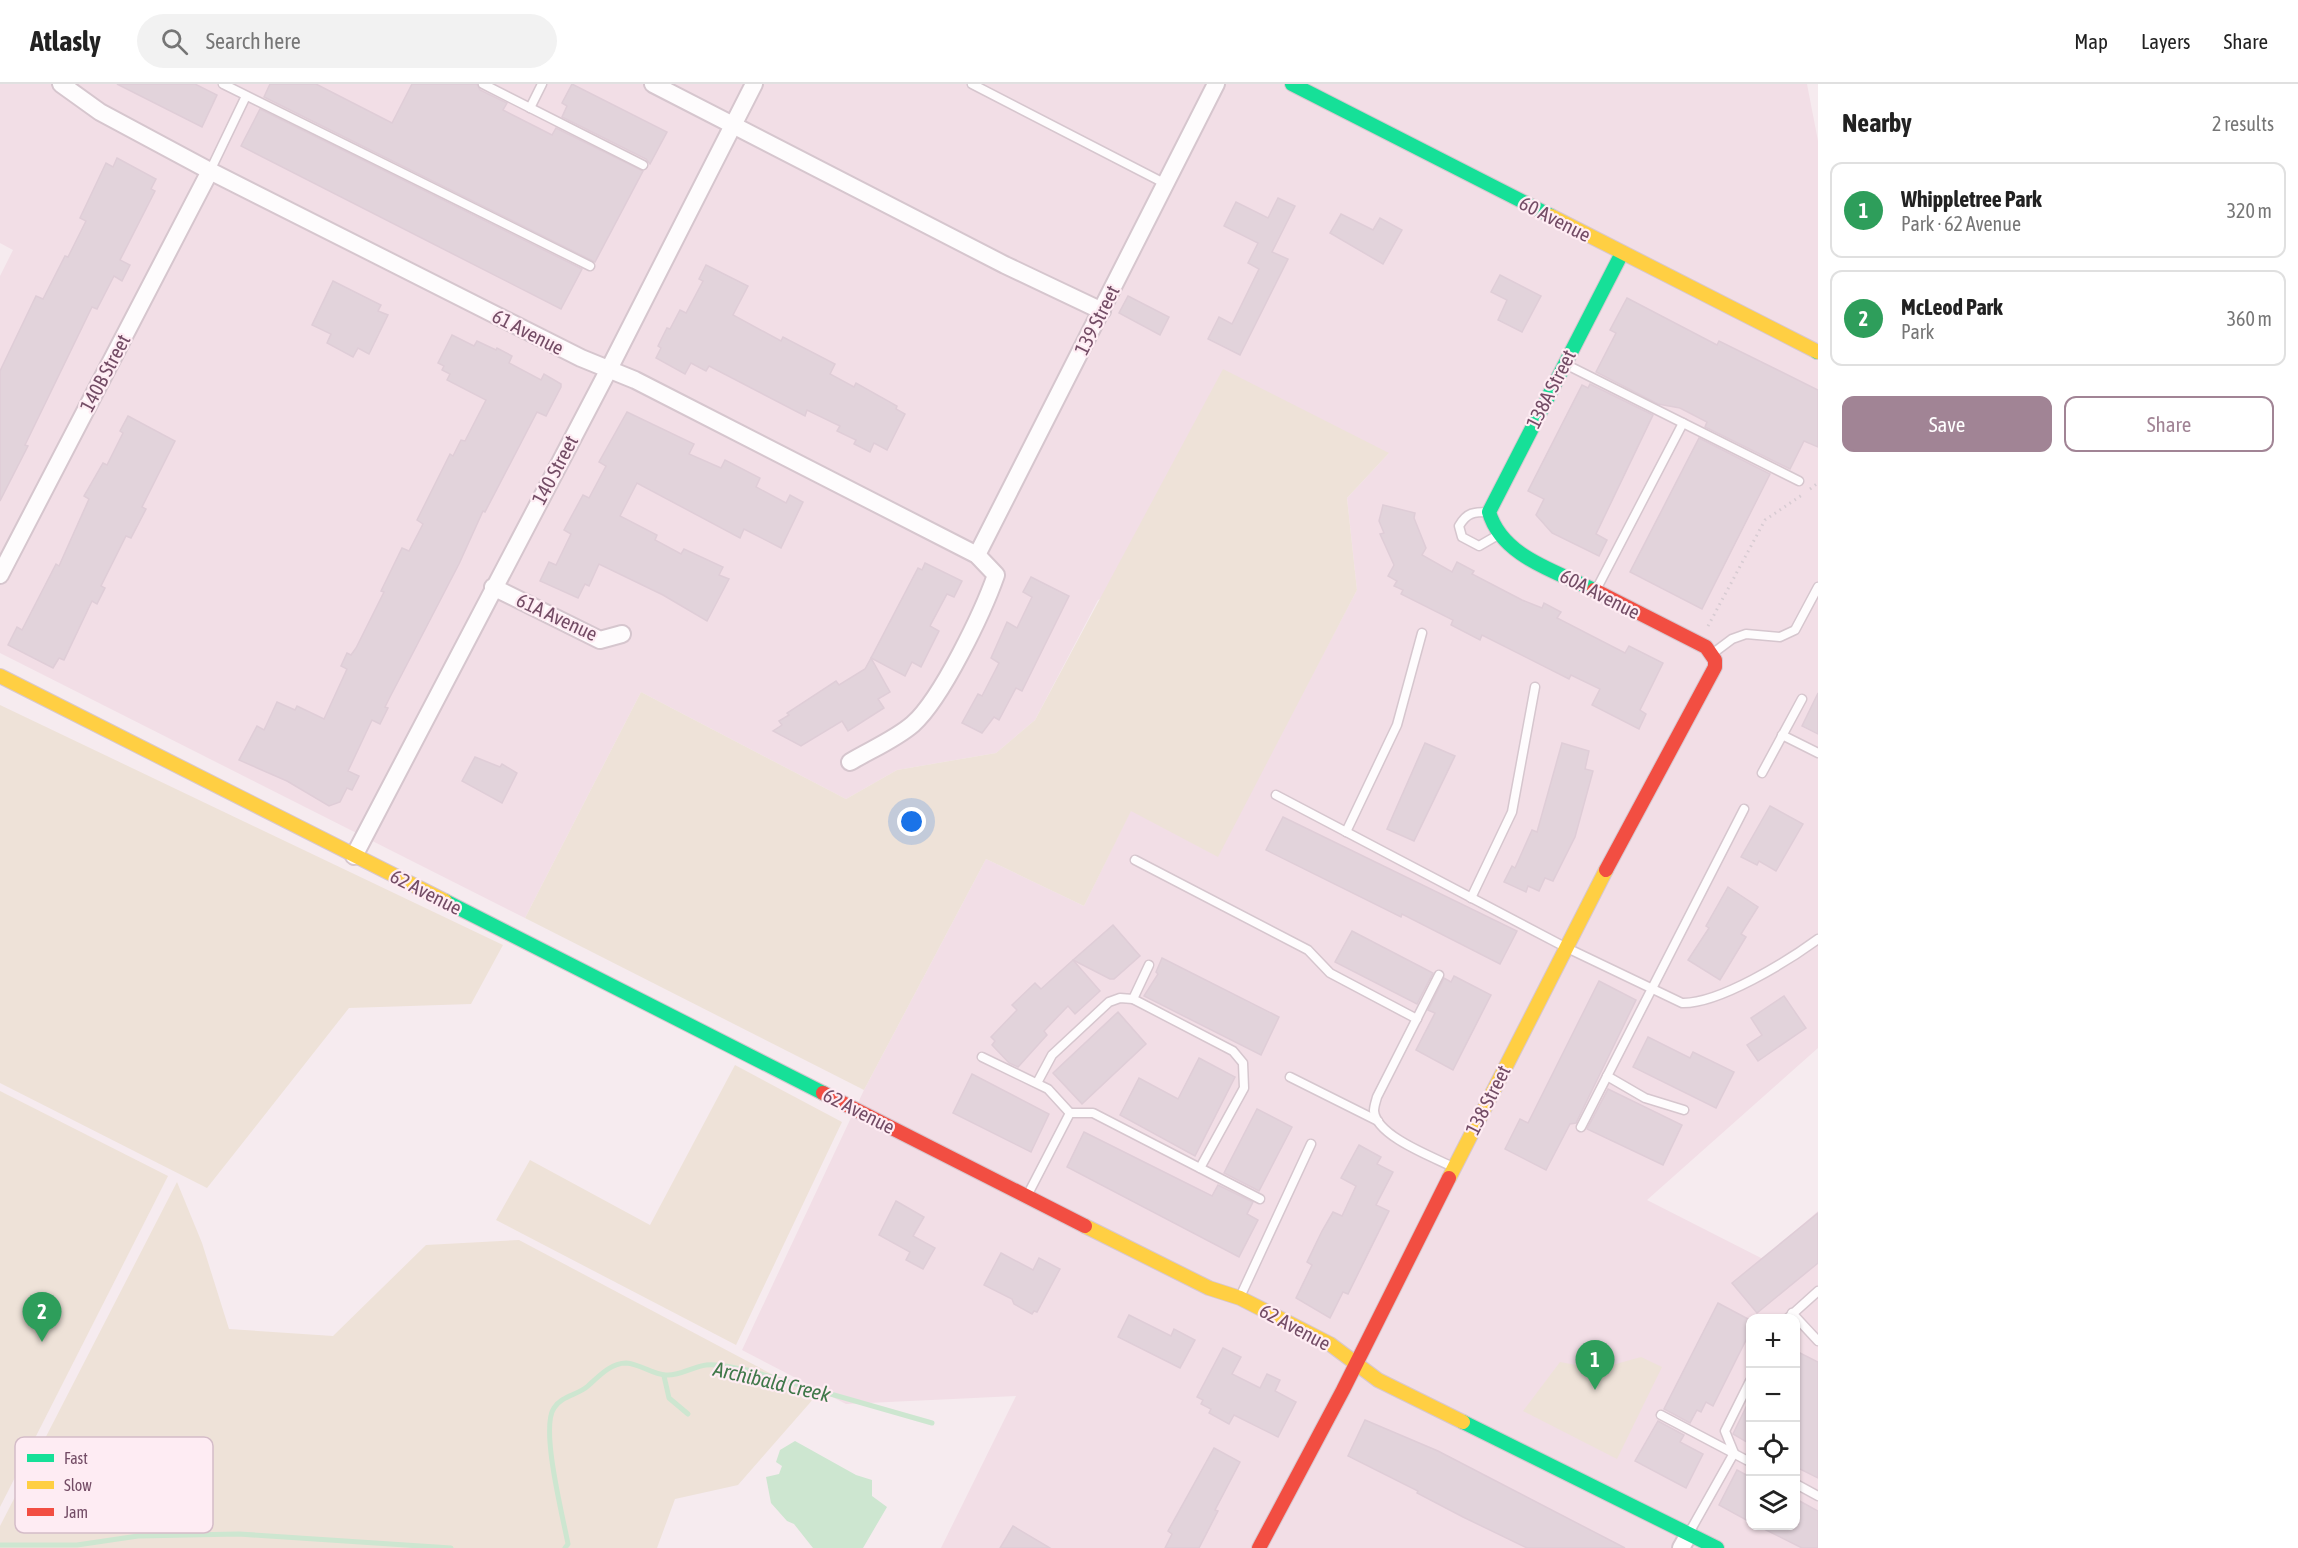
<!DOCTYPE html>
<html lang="en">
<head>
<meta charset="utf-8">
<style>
  body { margin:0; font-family:"Asap Condensed",sans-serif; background:#f2f2f2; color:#222 }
  .controls { position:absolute; right:18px; bottom:18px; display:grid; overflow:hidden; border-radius:12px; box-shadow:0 2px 4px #0004 }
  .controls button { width:54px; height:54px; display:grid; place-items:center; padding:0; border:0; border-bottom:2px solid #e0e0e0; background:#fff; color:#222; font:30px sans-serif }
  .you { position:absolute; left:912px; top:738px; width:21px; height:21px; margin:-15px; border:4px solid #fff; border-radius:50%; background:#1a73e8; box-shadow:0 0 0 9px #1a73e833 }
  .badge { display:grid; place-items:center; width:39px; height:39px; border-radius:50%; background:#a18495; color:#fff; font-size:20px; font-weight:700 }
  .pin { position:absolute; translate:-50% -50px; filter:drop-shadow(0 2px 3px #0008) }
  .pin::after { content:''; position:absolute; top:32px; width:21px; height:18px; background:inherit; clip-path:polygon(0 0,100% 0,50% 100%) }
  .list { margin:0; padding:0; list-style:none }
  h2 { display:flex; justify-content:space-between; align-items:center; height:78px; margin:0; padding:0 24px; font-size:26px }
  h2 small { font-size:20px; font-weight:400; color:#767676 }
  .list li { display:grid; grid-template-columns:39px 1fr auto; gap:18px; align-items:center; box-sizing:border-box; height:96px; margin:0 12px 12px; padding:0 12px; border:2px solid #e0e0e0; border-radius:12px }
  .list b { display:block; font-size:22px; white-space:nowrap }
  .list p { margin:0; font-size:20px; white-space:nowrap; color:#767676 }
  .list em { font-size:20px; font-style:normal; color:#767676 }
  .actions { display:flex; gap:12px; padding:18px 24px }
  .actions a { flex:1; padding:14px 0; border:2px solid #a18495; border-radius:12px; text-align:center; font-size:21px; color:#a18495 }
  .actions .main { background:#a18495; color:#fff }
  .icon { flex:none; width:33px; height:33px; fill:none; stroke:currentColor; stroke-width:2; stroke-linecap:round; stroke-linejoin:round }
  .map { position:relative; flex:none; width:1818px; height:1464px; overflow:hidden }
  header { display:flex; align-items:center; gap:36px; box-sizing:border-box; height:84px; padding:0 30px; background:#fff; border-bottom:2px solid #e0e0e0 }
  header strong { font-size:28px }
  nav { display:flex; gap:33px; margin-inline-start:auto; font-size:21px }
  .search { width:420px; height:54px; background:#f2f2f2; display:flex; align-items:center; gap:15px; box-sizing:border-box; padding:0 21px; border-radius:33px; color:#767676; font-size:22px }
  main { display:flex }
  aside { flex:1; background:#fff }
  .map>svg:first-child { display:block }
  .residential { fill:#f2dee6; fill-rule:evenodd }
  .green { fill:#eee2d8 }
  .water { fill:#cde6d0 }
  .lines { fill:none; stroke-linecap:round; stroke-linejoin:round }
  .stream { stroke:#cde6d0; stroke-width:5 }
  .building { fill:#e2d3db; stroke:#dfcdd7; stroke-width:1.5 }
  .lane-casing { stroke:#d6c6ce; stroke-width:11 }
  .street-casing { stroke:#d6c6ce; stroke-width:20 }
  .fast-casing { stroke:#d7c7cf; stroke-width:16 }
  .slow-casing { stroke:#d7c7cf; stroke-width:16 }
  .jam-casing { stroke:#d7c7cf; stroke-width:16 }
  .path { stroke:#d7cbd2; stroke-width:3; stroke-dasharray:1.5 4.5; stroke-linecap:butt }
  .lane { stroke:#fefcfd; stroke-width:8 }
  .street { stroke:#fefcfd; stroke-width:16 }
  .fast { stroke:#16e098; stroke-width:14 }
  .slow { stroke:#ffcf43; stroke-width:14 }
  .jam { stroke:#f24e42; stroke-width:14 }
  .labels { text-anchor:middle; stroke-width:4.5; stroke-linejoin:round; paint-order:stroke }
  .street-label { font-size:20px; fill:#734c65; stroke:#feecf3 }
  .water-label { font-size:21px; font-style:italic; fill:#40784a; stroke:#feecf3 }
  .key { fill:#feecf3; stroke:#d4bcc8; stroke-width:1.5 }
  .key-label { font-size:16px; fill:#734c65 }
</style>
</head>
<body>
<header>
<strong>Atlasly</strong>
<div class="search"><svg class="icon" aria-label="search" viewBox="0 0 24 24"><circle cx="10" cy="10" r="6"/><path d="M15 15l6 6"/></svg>Search here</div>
<nav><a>Map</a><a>Layers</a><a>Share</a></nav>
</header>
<main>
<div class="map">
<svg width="1818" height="1464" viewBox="0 0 1818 1464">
  <rect width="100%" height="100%" fill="#f6ebef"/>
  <path class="residential" d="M 0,0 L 1807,0 L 1818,57 L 1818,964 L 1647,1116 L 1763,1175 L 1818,1127 L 1818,1464 L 941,1464 L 1016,1312 L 846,1320 L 742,1266 L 864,1006 L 986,775 L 1084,822 L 1131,726 L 1217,772 L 1357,506 L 1347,414 L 1389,369 L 1098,516 L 1035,636 L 996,669 L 897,686 L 846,715 L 641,608 L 525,834 L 0,569 L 0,192 L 13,166 L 0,159 ZM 1750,1234 L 1796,1234 L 1796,1442 L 1750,1442 Z"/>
  <g class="green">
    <polygon points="1223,285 1389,369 1347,414 1357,506 1218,773 1131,727 1084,822 986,775 864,1006 525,834 641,608 846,715 897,686 996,669 1035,636"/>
    <polygon points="0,621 503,861 471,920 349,924 207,1104 0,999"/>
    <polygon points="735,981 842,1038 736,1261 496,1136 530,1076 650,1141"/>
    <polygon points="0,1007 168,1092 0,1423"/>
    <polygon points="177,1098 202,1159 229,1245 333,1252 426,1161 519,1156 815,1313 738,1401 675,1415 657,1464 0,1464 0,1442"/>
    <polygon points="1641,1273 1662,1283 1617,1375 1523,1327 1560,1278 1598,1285"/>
  </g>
  <polygon class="water" points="795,1357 856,1391 872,1396 872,1412 887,1423 863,1464 813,1464 794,1440 787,1437 771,1419 766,1393 779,1390 782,1382 776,1378 780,1366"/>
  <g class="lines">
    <g class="stream">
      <polyline points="664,1292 669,1314 688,1330"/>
      <polyline points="0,1461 77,1461 138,1452 239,1450 451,1464"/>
      <path d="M 565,1464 L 568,1460 C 563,1433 540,1344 554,1324 C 561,1312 578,1311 588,1302 C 599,1292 611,1279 626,1279 C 641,1280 653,1291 666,1291 C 680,1292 692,1283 706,1281 C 718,1279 734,1284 747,1286 L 932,1339"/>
    </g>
  </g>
  <g class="building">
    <polygon points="117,0 195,0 217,11 202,43"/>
    <polygon points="270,0 316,0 392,39 412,0 477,0 480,6 507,19 503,26 552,51 556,44 643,87 595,178 266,14 264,13"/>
    <polygon points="572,0 667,48 650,80 646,75 562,33 567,22 562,19"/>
    <polygon points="260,25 582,185 561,225 241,62"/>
    <polygon points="117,74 156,95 151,105 155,107 120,176 130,181 122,197 114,192 97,225 92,223 25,361 28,362 0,417 0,287 36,212 43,215 65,172 68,173 86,137 80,134 106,79 113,83"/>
    <polygon points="1278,114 1295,122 1272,168 1288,175 1240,271 1208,255 1219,233 1232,240 1259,185 1248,179 1258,159 1224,142 1236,118 1268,134"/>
    <polygon points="1341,130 1373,146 1380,134 1402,146 1383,180 1330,149"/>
    <polygon points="706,181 748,202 733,231 781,257 783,253 835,280 830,290 854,303 856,299 897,322 896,325 905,330 887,366 874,359 870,368 854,360 856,356 837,347 840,342 807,326 805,332 709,282 706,287 691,279 685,290 656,274 661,264 658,262 667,244 670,245 680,226 686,229 703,197 699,195"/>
    <polygon points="1500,191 1541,212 1522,248 1498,236 1507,216 1491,208"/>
    <polygon points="333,197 381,221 378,227 388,231 369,270 358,264 353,273 327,259 331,250 312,241"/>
    <polygon points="1128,212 1169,233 1160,251 1119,229"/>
    <polygon points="1627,214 1717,261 1719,257 1818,306 1818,363 1804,357 1790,385 1705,343 1707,338 1680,324 1658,320 1596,288 1616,249 1610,246"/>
    <polygon points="452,251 474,262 477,257 496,266 497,264 512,272 509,279 541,296 544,290 561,300 561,303 546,332 537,328 485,428 483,427 459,480 390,613 385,623 388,624 380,640 372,636 348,687 359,692 352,706 347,704 340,718 329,722 287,697 239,676 257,642 264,646 277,618 295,626 297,622 324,635 347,585 341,582 347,569 351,571 356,564 384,508 381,507 402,464 409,467 423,440 417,436 450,370 453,372 461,356 465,357 486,316 447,296 450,290 442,286 444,282 438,279"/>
    <polygon points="1590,300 1653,331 1596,450 1607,456 1599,472 1552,449 1536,431 1544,415 1528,407 1582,301 1588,304"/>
    <polygon points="627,328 694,360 689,370 721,384 725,376 760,394 756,403 786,419 790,411 803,418 781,464 744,445 740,454 637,399 620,432 657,451 655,456 681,470 684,465 723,483 719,491 729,495 707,537 663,511 599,480 589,502 585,500 578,514 540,497 549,478 556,481 571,450 564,446 583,411 589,414 606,382 599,378"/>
    <polygon points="128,332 175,357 142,423 146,425 131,454 126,452 101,502 105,504 97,520 92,517 64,576 59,574 53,584 8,561 17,543 22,546 56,480 59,482 89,415 84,412 103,379 107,381 123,349 120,347"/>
    <polygon points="1699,354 1770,390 1702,525 1630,488"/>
    <polygon points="1383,421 1415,429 1414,434 1426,464 1422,471 1452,488 1457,478 1474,487 1472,490 1522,516 1542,524 1544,519 1561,528 1557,534 1625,569 1629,562 1663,579 1640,626 1646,630 1639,645 1592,621 1600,605 1571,591 1569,595 1482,551 1480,556 1451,541 1453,536 1401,510 1403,506 1394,502 1397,497 1388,492 1394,481 1380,450 1384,449 1379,437"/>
    <polygon points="925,479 962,497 954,513 947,510 930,542 939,547 921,583 912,578 905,592 871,574 918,484 922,486"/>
    <polygon points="1031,493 1069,512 1022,607 1016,604 999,636 994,633 982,649 962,639 978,610 982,612 999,579 991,574 1007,538 1017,544 1032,513 1023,508"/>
    <polygon points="871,574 890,608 878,615 884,624 848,647 842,637 801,662 773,647 782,641 779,637 789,631 787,629 836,597 839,601 865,585"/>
    <polygon points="1818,609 1818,650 1802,642"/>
    <polygon points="1425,659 1455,672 1414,757 1387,745"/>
    <polygon points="1562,659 1589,667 1585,685 1593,687 1575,753 1553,797 1545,794 1539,807 1528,802 1526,808 1504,798 1512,782 1515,784 1532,746 1537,748"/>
    <polygon points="475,673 500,683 502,680 517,689 502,719 462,697"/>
    <polygon points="1770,722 1803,740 1776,787 1759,777 1757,781 1741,773"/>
    <polygon points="1283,733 1517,847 1500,880 1402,830 1401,833 1266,766"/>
    <polygon points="1728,803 1758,823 1741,850 1746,853 1720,896 1688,876 1709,844 1706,842"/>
    <polygon points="1113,841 1140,872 1114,895 1110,895 1073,876"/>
    <polygon points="1352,847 1433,889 1417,920 1335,878"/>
    <polygon points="1162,874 1279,933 1261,971 1144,912 1158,890 1156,888"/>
    <polygon points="1073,876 1100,907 1075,930 1068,922 1044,947 1047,951 1018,983 1009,979 992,961 995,957 991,953 1017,926 1012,921 1035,899 1041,905"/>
    <polygon points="1454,892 1491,911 1453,986 1416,966 1435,929 1428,926 1444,894 1451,898"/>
    <polygon points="1599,897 1636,916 1576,1039 1570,1040 1546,1086 1505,1065 1520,1035 1528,1039"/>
    <polygon points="1784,912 1806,944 1758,977 1747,961 1762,951 1751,934"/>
    <polygon points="1118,928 1146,960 1082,1020 1053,989"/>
    <polygon points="1648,953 1690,974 1693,968 1734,988 1716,1024 1633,983"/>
    <polygon points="1199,974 1235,993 1195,1072 1120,1031 1139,994 1178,1015"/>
    <polygon points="972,990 1049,1030 1031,1068 953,1029"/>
    <polygon points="1608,1005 1682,1041 1663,1081 1587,1045"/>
    <polygon points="1257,1025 1292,1043 1259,1107 1224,1089"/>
    <polygon points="1084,1048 1212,1112 1218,1101 1253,1118 1247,1130 1258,1136 1239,1173 1067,1083"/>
    <polygon points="1359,1061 1381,1073 1377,1080 1393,1088 1376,1121 1389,1127 1348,1210 1343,1208 1330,1234 1296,1214 1312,1181 1307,1178 1322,1147 1333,1128 1342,1132 1356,1102 1341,1094"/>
    <polygon points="896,1117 924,1133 913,1152 935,1164 923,1185 906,1176 910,1168 879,1151"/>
    <polygon points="1818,1129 1818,1179 1757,1229 1732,1199"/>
    <polygon points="1001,1169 1033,1186 1039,1174 1060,1185 1037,1228 1034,1227 1032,1230 1014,1220 1012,1215 984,1201"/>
    <polygon points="1718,1219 1750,1236 1750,1248 1713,1322 1706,1318 1701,1328 1697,1326 1690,1339 1664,1325"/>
    <polygon points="1129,1231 1171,1252 1174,1245 1195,1256 1180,1284 1118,1253"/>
    <polygon points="1223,1264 1241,1273 1232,1290 1260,1304 1267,1290 1280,1296 1275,1307 1296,1318 1278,1353 1234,1331 1229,1340 1209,1329 1211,1325 1201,1320 1203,1316 1197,1313"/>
    <polygon points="1796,1267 1818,1278 1818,1394 1796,1383"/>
    <polygon points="1750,1315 1750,1360 1733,1350"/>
    <polygon points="1365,1336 1438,1367 1625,1464 1527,1464 1463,1433 1417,1409 1418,1407 1348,1372"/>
    <polygon points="1658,1337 1684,1351 1680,1358 1703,1370 1686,1404 1635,1377"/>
    <polygon points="1214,1364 1240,1378 1215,1426 1218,1427 1199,1464 1165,1464 1172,1450 1168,1447"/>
    <polygon points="1737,1386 1750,1393 1750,1438 1719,1421"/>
    <polygon points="1796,1415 1818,1427 1818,1464 1802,1464 1758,1442 1796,1442"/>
    <polygon points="1013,1442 1050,1464 1000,1464"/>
  </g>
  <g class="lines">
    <g class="lane-casing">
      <g id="lane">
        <polyline points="223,0 590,182"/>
        <polyline points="483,0 643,81"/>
        <polyline points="972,0 1164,99"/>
        <polyline points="530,24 542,0"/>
        <polyline points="210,87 246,12"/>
        <polyline points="1567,281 1799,397"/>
        <path d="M 1489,428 C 1474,428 1467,428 1459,442 L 1462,453 L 1479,462 L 1498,451"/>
        <polyline points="1596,506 1683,339"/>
        <polyline points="1712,570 1732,555 1746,550 1780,553 1795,546 1818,503"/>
        <polyline points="1782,651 1818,669"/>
        <polyline points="1762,689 1802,615"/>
        <path d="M 1276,711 L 1565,863 L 1682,919 C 1719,920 1788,877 1818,855"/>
        <polyline points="1346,748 1397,641 1422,549"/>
        <polyline points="1135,776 1308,866 1330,889 1417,935"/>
        <polyline points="1471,814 1512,728 1535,603"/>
        <path d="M 1439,891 L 1377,1013 C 1376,1017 1374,1022 1374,1027 C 1376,1052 1433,1073 1453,1083"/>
        <polyline points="1133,915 1149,881"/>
        <polyline points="982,973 1048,1005 1070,1029"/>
        <polyline points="1607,992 1645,1014 1684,1026"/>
        <polyline points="1290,993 1378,1037"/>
        <polyline points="1037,999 1052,971 1109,918 1120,914 1133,915 1233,967 1243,979 1244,1004 1200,1084"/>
        <polyline points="1581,1043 1744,725"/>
        <polyline points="1027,1112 1070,1029 1093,1029 1260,1115"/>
        <polyline points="1240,1213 1311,1060"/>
        <polyline points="1792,1229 1818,1257"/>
        <polyline points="1788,1234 1818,1207"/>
        <polyline points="1661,1331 1750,1378"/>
        <polyline points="1796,1400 1818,1412"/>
        <polyline points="1689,1449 1734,1369 1725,1347 1750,1297"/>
      </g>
    </g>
    <g class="street-casing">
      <g id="street">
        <path d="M 61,0 L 100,28 L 210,87 L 581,274 L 635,296 L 977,471 L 996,491 C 983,528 942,614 913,640 C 896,655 870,666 850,678"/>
        <polyline points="653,0 1005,181 1102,227"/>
        <polyline points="977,471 1216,0"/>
        <polyline points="0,491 210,87"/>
        <polyline points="493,503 600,556 622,550"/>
        <polyline points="354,772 609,285 754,0"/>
        <polyline points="1681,1464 1689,1450"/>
      </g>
    </g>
    <g class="fast-casing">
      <g id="fast">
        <polyline points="1292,0 1551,132"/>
        <polyline points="1817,268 1818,268"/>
        <path d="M 1594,506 C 1556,487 1502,473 1489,428 L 1622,169"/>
        <polyline points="445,817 823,1009"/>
        <polyline points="1463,1338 1717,1464"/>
      </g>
    </g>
    <g class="slow-casing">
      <g id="slow">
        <polyline points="1551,132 1818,268"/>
        <polyline points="0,592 445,817"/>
        <polyline points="1449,1094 1606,786"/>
        <polyline points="1085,1142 1209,1204 1240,1214 1330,1260 1378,1296 1463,1338"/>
      </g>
    </g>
    <g class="jam-casing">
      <g id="jam">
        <polyline points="1594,506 1706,563 1715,576 1715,583 1606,786"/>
        <polyline points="823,1009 1085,1142"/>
        <polyline points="1259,1464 1343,1306 1449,1094"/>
      </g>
    </g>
    <g class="path">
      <polyline points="1810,405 1818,399"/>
      <polyline points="1708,542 1765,436 1802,411"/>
    </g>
    <use href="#lane" class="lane"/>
    <use href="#street" class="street"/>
    <use href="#fast" class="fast"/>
    <use href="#slow" class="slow"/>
    <use href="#jam" class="jam"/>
  </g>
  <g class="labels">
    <g class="street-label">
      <text transform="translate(1555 135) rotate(27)" y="7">60 Avenue</text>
      <text transform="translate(1097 236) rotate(-63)" y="7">139 Street</text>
      <text transform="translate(528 248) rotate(27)" y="7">61 Avenue</text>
      <text transform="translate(105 289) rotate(-62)" y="7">140B Street</text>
      <text transform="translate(1551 305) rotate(-63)" y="7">138A Street</text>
      <text transform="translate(555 386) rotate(-62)" y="7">140 Street</text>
      <text transform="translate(1600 510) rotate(27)" y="7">60A Avenue</text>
      <text transform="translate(557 533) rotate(25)" y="7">61A Avenue</text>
      <text transform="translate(426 808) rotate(27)" y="7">62 Avenue</text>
      <text transform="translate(1488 1016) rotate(-63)" y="7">138 Street</text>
      <text transform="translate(859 1027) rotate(27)" y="7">62 Avenue</text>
      <text transform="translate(1295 1243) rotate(28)" y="7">62 Avenue</text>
    </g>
    <g class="water-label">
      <text transform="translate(772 1298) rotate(13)" y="7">Archibald Creek</text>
    </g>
  </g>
  <rect x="15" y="1353" width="198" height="96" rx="9" class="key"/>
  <rect x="27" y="1370" width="27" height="8" fill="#16e098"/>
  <rect x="27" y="1397" width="27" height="8" fill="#ffcf43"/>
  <rect x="27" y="1424" width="27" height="8" fill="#f24e42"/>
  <g class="key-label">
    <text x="64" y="1380">Fast</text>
    <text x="64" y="1407">Slow</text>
    <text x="64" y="1434">Jam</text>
  </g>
</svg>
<div class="controls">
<button>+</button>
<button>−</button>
<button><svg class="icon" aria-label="locate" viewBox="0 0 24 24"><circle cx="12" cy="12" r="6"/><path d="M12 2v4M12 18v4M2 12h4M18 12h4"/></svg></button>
<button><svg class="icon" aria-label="layers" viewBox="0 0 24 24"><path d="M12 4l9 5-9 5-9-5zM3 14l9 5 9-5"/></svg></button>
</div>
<div class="you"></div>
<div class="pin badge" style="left:1595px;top:1306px;background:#2e9e5b">1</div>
<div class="pin badge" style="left:42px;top:1258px;background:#2e9e5b">2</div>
</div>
<aside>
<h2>Nearby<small>2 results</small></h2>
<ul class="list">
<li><span class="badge" style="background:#2e9e5b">1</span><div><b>Whippletree Park</b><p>Park · 62 Avenue</p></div><em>320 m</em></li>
<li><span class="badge" style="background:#2e9e5b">2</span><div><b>McLeod Park</b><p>Park</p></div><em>360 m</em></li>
</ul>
<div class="actions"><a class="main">Save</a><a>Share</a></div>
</aside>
</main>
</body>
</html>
